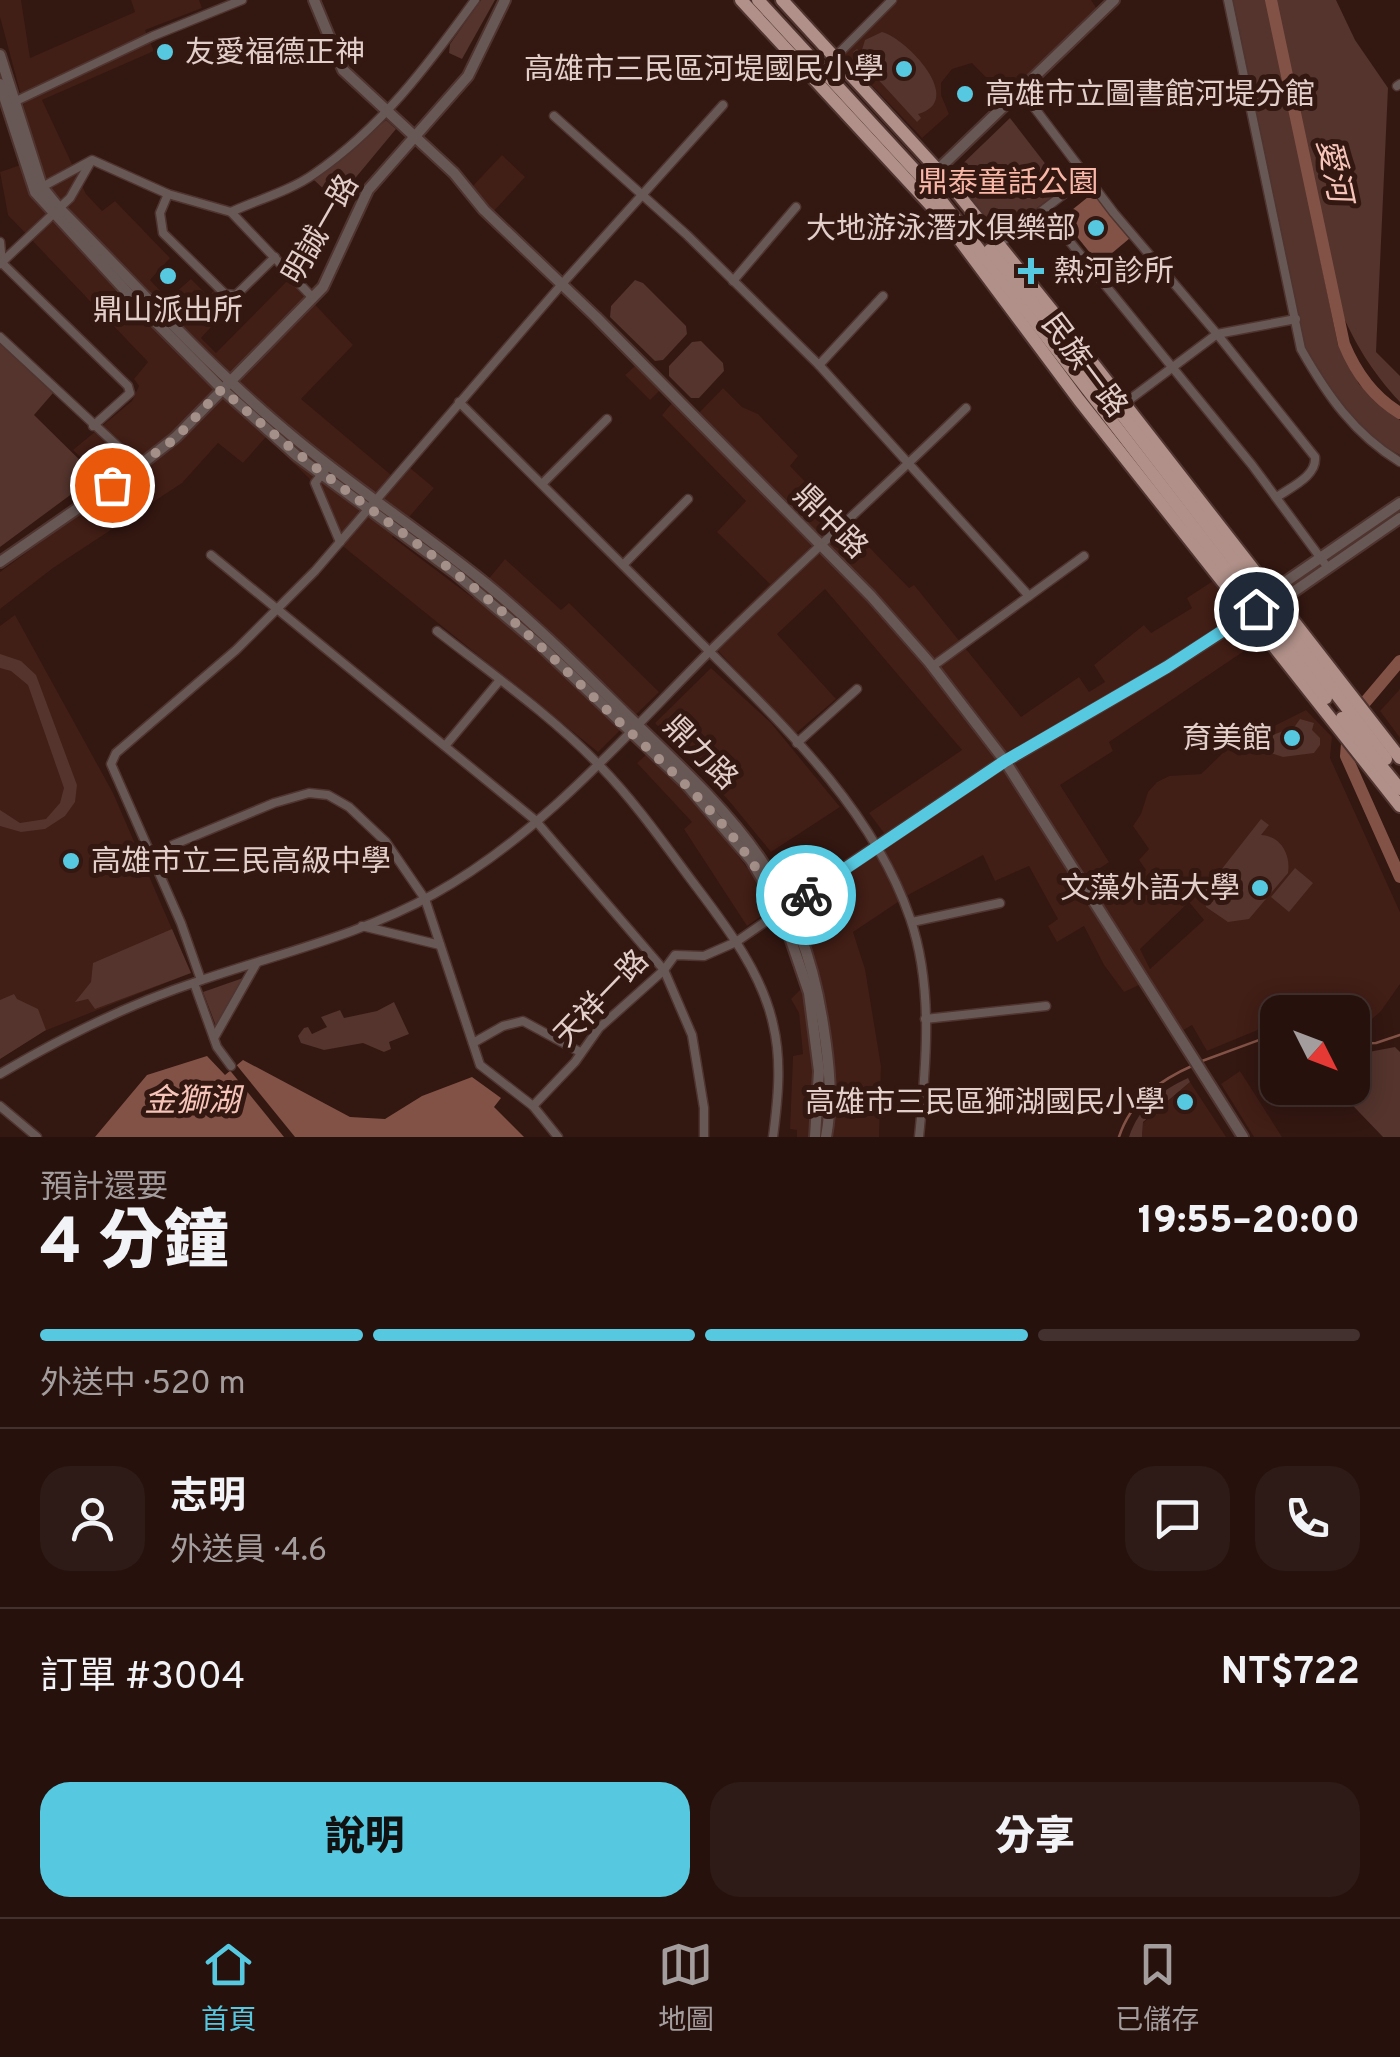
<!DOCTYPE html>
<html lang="zh-TW">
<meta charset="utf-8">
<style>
:root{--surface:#26110d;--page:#2e1a16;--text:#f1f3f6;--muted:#a49d9d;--line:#42312e;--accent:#56c9e1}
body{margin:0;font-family:Overpass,"Noto Sans TC",sans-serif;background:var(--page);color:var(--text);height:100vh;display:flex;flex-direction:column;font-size:38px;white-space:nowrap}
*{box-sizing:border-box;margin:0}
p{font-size:32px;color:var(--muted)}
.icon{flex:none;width:55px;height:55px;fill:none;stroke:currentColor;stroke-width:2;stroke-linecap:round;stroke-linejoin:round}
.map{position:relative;height:1137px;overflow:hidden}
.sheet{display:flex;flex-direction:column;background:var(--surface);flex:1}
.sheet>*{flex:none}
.needle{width:65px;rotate:132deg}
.buttons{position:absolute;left:1260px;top:995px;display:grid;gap:20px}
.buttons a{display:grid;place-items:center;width:110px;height:110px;border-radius:20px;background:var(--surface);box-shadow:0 5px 25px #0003,0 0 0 2px var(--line);font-size:50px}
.pin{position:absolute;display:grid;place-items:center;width:85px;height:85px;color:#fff;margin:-42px;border:5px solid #fff;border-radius:50%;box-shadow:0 2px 10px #0007}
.courier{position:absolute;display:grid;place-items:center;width:100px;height:100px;margin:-50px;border:8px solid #56c9e1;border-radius:50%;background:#fff;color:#222;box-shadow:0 2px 12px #0007}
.overview em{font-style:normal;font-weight:800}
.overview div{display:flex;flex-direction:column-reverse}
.overview{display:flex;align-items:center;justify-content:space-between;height:170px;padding:0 40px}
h1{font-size:65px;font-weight:800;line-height:75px}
.bar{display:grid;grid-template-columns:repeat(4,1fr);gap:15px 10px;align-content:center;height:120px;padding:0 40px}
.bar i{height:12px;border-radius:8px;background:var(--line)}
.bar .selected{background:var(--accent)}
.bar p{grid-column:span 4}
.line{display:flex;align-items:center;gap:25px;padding:0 40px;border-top:2px solid var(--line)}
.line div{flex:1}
.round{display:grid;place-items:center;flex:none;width:105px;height:105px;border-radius:30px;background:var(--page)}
.cta{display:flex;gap:20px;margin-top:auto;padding:20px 40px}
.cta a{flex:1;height:115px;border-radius:30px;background:var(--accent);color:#111;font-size:40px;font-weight:800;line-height:115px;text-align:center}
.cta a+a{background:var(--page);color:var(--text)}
.menu{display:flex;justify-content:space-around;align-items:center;height:140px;border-top:2px solid var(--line);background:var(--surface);font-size:28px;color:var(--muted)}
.menu a{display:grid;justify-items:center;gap:5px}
.menu .selected{color:var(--accent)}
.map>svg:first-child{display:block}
</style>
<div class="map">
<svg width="1400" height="1137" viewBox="0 0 1400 1137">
<rect width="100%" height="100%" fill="#331711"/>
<g fill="#411e16" fill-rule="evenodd">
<polygon points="0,0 21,0 30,58 135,12 131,0 199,0 202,8 145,30 154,51 42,100 86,194 102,211 115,201 170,258 150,280 168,299 191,279 208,296 215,290 232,304 201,338 216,353 290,278 353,345 301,399 397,480 409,467 434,488 392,537 473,598 505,559 561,610 569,603 659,692 598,752 334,539 309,478 266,437 243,463 218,443 182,483 53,568 0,609 0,572 113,489 73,450 132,401 139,386 134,379 148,362 8,215 0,172 38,159 0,17"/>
<polygon points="897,0 1091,0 1097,9 1005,97 972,63 952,69 941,83 941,95 949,114 922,138 843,55"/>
<polygon points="502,155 525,177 494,211 470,189"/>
<path d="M642 360 698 414 723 388 742 407 758 414 798 456 790 466 909 588 914 585 1021 717 1079 677 1089 692 1105 682 1094 665 1144 625 1151 633 1192 608 1187 598 1216 579 1262 639 1109 742 1113 751 1060 785 1109 862 1093 873 1116 903 1146 870 1139 860 1149 849 1133 826 1141 814 1148 792 1157 782 1169 776 1201 774 1226 750 1306 710 1332 737 1330 758 1400 912V984L1381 1011 1353 1036 1352 1012H1278L1277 1022 1207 1051 1192 1025 1173 1036 1139 985 1124 992 1104 965 1084 926 1057 942 1048 926 1058 919 1029 866 995 881 983 855 910 894 853 932 865 969 881 1066 879 1137H797V1130L790 1129 793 1056 803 1054 799 1013 791 999 803 987 783 926 773 908 747 926 684 829 692 822 637 763 648 753 704 811 764 890 797 871 805 878 822 875 884 833 869 813 962 750 825 589 777 634 836 699 795 734 710 642 770 584 717 532 746 501 662 415 672 403 660 390 650 400 625 375ZM1189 902 1204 920 1150 969 1140 949Z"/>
<polygon points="15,615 113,793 191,973 42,1032 0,1059 0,626"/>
<polygon points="711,668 771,723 840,807 771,852 730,802 655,723"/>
<polygon points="1400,689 1400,738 1380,711"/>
<polygon points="1240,1071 1282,1137 1254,1137 1221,1084"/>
<polygon points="1190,1082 1226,1137 1142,1137 1143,1123"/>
</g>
<g fill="#54342d">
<polygon points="481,0 495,0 462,59 449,53 450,44"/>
<polygon points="1233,0 1267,0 1338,345 1359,384 1400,420 1400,455 1380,444 1339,404 1306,350"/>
<path d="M1276 0H1336L1355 40 1388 88 1376 352 1400 376V402C1372 372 1354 343 1338 304Z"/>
<path d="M882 32C906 38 967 101 918 114L921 118 917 122 853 52 857 49 861 53 865 40Z"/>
<polygon points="1010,118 1064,188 1002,234 997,232 955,178 954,172"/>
<polygon points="386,120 396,129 352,182 343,207 314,180"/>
<polygon points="635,280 643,283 686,326 687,334 663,360 655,361 610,317 611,306"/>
<polygon points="701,341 723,363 724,371 699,398 691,398 669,376 669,366 692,342"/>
<polygon points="0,343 53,393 34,415 96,476 0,547"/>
<polygon points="0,654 21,661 36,675 77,785 75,802 65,816 45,829 21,832 0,826 0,810 20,823 46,819 60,803 64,788 28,685 11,671 0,668"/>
<polygon points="1300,719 1314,723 1312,730 1320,738 1320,745 1314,753 1283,757 1261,750 1263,739 1295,726"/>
<path d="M1261 819 1269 825 1261 835C1281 836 1291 855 1288 873L1249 919 1228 922 1206 907 1203 893Z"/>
<polygon points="1295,868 1313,883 1289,912 1271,897"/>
<polygon points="172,929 191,973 95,1009 88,999 75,1002 91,982 93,963"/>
<polygon points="243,978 216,1026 203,992"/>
<polygon points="14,994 17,999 38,1009 46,1030 0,1059 0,1000"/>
<polygon points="394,1002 409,1034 389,1042 391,1049 384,1052 363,1043 324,1050 301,1043 298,1036 304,1028 308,1027 312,1034 327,1027 321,1017 340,1010 344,1018 377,1011"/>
<polygon points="1395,1047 1400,1052 1400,1137 1383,1137 1336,1088 1352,1088 1353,1055"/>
<path d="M1188 1078 1190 1082 1143 1122 1142 1137H1129C1139 1107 1160 1091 1188 1078Z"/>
</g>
<g fill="#835247">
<polygon points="1093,193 1130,238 1099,264 1062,218"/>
<polygon points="207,1056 225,1075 243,1060 350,1117 385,1119 422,1096 472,1077 501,1098 494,1107 524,1137 95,1137 147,1075"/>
</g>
<polygon fill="#331711" points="235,1063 295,1137 284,1137 228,1068"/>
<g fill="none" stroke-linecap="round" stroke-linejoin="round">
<g stroke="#835247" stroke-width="2.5">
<polyline points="1352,1044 1376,1043 1400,1035"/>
<polyline points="1202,1061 1278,1033"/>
<path d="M1119 1137C1131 1100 1160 1080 1194 1065"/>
</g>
<g stroke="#835247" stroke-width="12">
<path d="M1271 0 1344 344C1356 373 1373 397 1400 413"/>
<polyline points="1356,713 1400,661"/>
<polyline points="1348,731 1346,756 1400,877"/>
</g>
<defs>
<g id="minor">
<path d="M1228 0 1301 349C1327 395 1354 434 1400 462"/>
<polyline points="835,57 892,0"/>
<polyline points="1397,86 1400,84"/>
<path d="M1021 90 1114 213 1217 334 1315 457C1317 476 1291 487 1277 497"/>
<polyline points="14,102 153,36 242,0"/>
<polyline points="554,116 687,235 819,365 1029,596"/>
<polyline points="42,187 92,160 168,194 231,212 313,298"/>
<polyline points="168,194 160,213 163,233 225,294 236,295 275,257"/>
<polyline points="1044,210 1252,465 1328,568"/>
<path d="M231 212C257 200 290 191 314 174 381 128 428 65 475 0"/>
<polyline points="0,242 2,263 128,386 130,393 93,426"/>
<polyline points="999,244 1086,177"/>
<polyline points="0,264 70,198 90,163"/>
<polyline points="733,281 796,207"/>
<polyline points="0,337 139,466"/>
<polyline points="819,365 883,296"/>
<path d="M459 402C534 477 610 552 685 627 769 712 870 801 910 918 934 987 926 1067 919 1137"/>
<polyline points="1125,403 1217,334 1296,319"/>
<polyline points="328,466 315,483 340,542"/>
<polyline points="542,484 607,419"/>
<polyline points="211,555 535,820 664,970 692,1035 704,1108 704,1137"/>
<polyline points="623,565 688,499"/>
<path d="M437 631C492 674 552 716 601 767 636 803 665 845 695 885 726 926 762 973 773 1024 782 1061 778 1099 773 1137"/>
<polyline points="933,666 1084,556"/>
<polyline points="797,743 857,689"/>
<polyline points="445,746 500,680"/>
<polyline points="151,854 274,803 309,793 328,795 349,807 386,842 425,899 480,1065 533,1106 558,1137"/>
<polyline points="912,922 1000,903"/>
<polyline points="362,926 440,945"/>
<polyline points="201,980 181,923 111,764 116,753 236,650 315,571 562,284 723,105"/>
<polyline points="194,983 217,1047 231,1066"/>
<polyline points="925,1019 1046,1006"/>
<polyline points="214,1038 256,964"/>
<polyline points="473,1043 503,1026 523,1021 580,1052"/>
<path d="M0 1074C64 1036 129 1004 199 981 277 954 361 935 434 894 542 834 626 735 712 649 795 567 882 490 966 408"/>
<polyline points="0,1106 37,1137"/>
<polyline points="533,1106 575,1062 599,1028 664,970 675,955 704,956 736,942 781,911"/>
</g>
<g id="tertiary">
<polyline points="314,0 343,70 454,173 484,210 596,317 871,596 929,662 1005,761 1243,1137"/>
<path d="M0 55 42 187 59 208C136 285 208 367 292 436 354 488 422 532 485 583 534 623 579 668 624 712 727 812 800 874 823 1024 829 1062 833 1099 826 1137"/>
<polyline points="0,84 35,192 136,302 222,389 297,456 454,572 542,647 686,784 751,860 781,911 809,993 819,1071 815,1137"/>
<polyline points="922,185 1114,0"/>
<polyline points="0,562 139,466 176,437 323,287 368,190 468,76 505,0"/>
<polyline points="1274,597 1286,597 1400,518"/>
<polyline points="1271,599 1278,587 1400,503"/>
<polyline points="786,908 994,768 1167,667 1253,612"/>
</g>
<g id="primary">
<polyline points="741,0 947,223 1079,400 1400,806"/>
<polyline points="758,0 933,190 1326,698"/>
<polyline points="782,0 946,179 1054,313 1400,758"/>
<polyline points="990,250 1117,408 1386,759"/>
<polyline points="1342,718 1400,789"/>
</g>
</defs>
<use href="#minor" stroke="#4f342f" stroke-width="11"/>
<use href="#tertiary" stroke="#4f342f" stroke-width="14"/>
<use href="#primary" stroke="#4f342f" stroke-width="16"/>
<use href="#minor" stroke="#685855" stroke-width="8"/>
<use href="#tertiary" stroke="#685855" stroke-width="10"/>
<use href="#primary" stroke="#b09089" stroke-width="12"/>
</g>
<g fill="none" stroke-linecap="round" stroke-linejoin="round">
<path stroke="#a58f89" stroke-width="10" stroke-dasharray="0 18" d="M112 485 176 438 222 389C301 462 389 520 473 587 529 632 578 683 630 732 687 785 747 840 781 912L806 895"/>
<polyline stroke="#56c9e1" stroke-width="12" points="806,895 1005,761 1167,667 1256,609"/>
</g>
<g fill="#56c9e1" stroke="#331711" stroke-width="4">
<circle cx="165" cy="52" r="10"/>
<circle cx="904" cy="69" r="10"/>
<circle cx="965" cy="94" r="10"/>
<circle cx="1096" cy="228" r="10"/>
<path d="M1026 256h10v10h10v10h-10v10h-10v-10h-10v-10h10z"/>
<circle cx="168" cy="276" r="10"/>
<circle cx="1292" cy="738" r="10"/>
<circle cx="71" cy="861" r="10"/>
<circle cx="1260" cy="888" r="10"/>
<circle cx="1185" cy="1102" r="10"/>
</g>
<g text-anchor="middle" stroke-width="10" stroke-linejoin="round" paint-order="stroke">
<g font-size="30" fill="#e3cfca" stroke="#331711" text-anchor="end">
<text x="185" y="62" text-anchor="start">友愛福德正神</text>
<text x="884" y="79">高雄市三民區河堤國民小學</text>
<text x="985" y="104" text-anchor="start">高雄市立圖書館河堤分館</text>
<text x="1076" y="238">大地游泳潛水俱樂部</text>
<text x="1054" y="281" text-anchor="start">熱河診所</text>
<text x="168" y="320" text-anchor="middle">鼎山派出所</text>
<text x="1272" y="748">育美館</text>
<text x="91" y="871" text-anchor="start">高雄市立三民高級中學</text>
<text x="1240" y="898">文藻外語大學</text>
<text x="1165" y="1112">高雄市三民區獅湖國民小學</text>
</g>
<g font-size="30" fill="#f8b7a7" stroke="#331711">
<text x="1008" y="192">鼎泰童話公園</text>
</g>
<g font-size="30" fill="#e3cfca" stroke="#331711">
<text transform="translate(320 229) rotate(-60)" y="10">明誠一路</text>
<text transform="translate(1085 365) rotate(53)" y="10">民族一路</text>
<text transform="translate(831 521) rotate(45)" y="10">鼎中路</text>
<text transform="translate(701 752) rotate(45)" y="10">鼎力路</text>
<text transform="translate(601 998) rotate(-46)" y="10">天祥一路</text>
</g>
<g font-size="32" font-style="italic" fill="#f6c4b8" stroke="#331711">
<text transform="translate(1335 170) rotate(78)" y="11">愛河</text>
<text x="192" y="1111">金獅湖</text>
</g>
</g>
</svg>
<div class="buttons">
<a><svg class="needle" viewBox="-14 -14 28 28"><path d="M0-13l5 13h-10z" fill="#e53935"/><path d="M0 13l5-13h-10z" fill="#a49d9d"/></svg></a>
</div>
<div class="pin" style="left:112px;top:485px;background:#ea580c"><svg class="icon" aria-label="bag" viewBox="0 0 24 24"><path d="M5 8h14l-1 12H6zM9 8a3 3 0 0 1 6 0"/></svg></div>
<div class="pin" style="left:1256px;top:609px;background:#1f2937"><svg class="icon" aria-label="home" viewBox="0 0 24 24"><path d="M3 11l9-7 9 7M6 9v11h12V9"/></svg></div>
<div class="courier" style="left:806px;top:895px"><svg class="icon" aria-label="bike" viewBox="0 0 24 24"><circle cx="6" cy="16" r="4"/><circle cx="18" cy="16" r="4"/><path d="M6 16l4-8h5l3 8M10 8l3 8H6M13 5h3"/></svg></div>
</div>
<section class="sheet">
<div class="overview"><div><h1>4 分鐘</h1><p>預計還要</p></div><em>19:55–20:00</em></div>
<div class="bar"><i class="selected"></i><i class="selected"></i><i class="selected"></i><i></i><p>外送中 · 520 m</p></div>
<div class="line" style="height:180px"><a class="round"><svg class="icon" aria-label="person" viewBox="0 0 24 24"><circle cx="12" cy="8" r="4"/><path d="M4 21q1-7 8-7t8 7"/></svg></a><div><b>志明</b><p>外送員 · 4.6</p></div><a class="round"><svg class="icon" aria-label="chat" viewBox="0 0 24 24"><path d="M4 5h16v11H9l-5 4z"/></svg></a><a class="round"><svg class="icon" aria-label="phone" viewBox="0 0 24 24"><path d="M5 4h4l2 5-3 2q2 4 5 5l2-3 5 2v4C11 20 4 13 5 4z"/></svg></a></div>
<div class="line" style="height:130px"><div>訂單 #3004</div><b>NT$722</b></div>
<div class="cta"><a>說明</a><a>分享</a></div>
</section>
<nav class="menu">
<a class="selected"><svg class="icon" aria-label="home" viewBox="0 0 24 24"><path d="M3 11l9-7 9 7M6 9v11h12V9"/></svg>首頁</a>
<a><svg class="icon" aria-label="map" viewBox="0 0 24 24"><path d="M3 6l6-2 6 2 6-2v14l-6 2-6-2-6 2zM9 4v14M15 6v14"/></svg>地圖</a>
<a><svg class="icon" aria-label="saved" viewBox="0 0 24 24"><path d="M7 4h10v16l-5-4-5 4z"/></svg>已儲存</a>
</nav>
